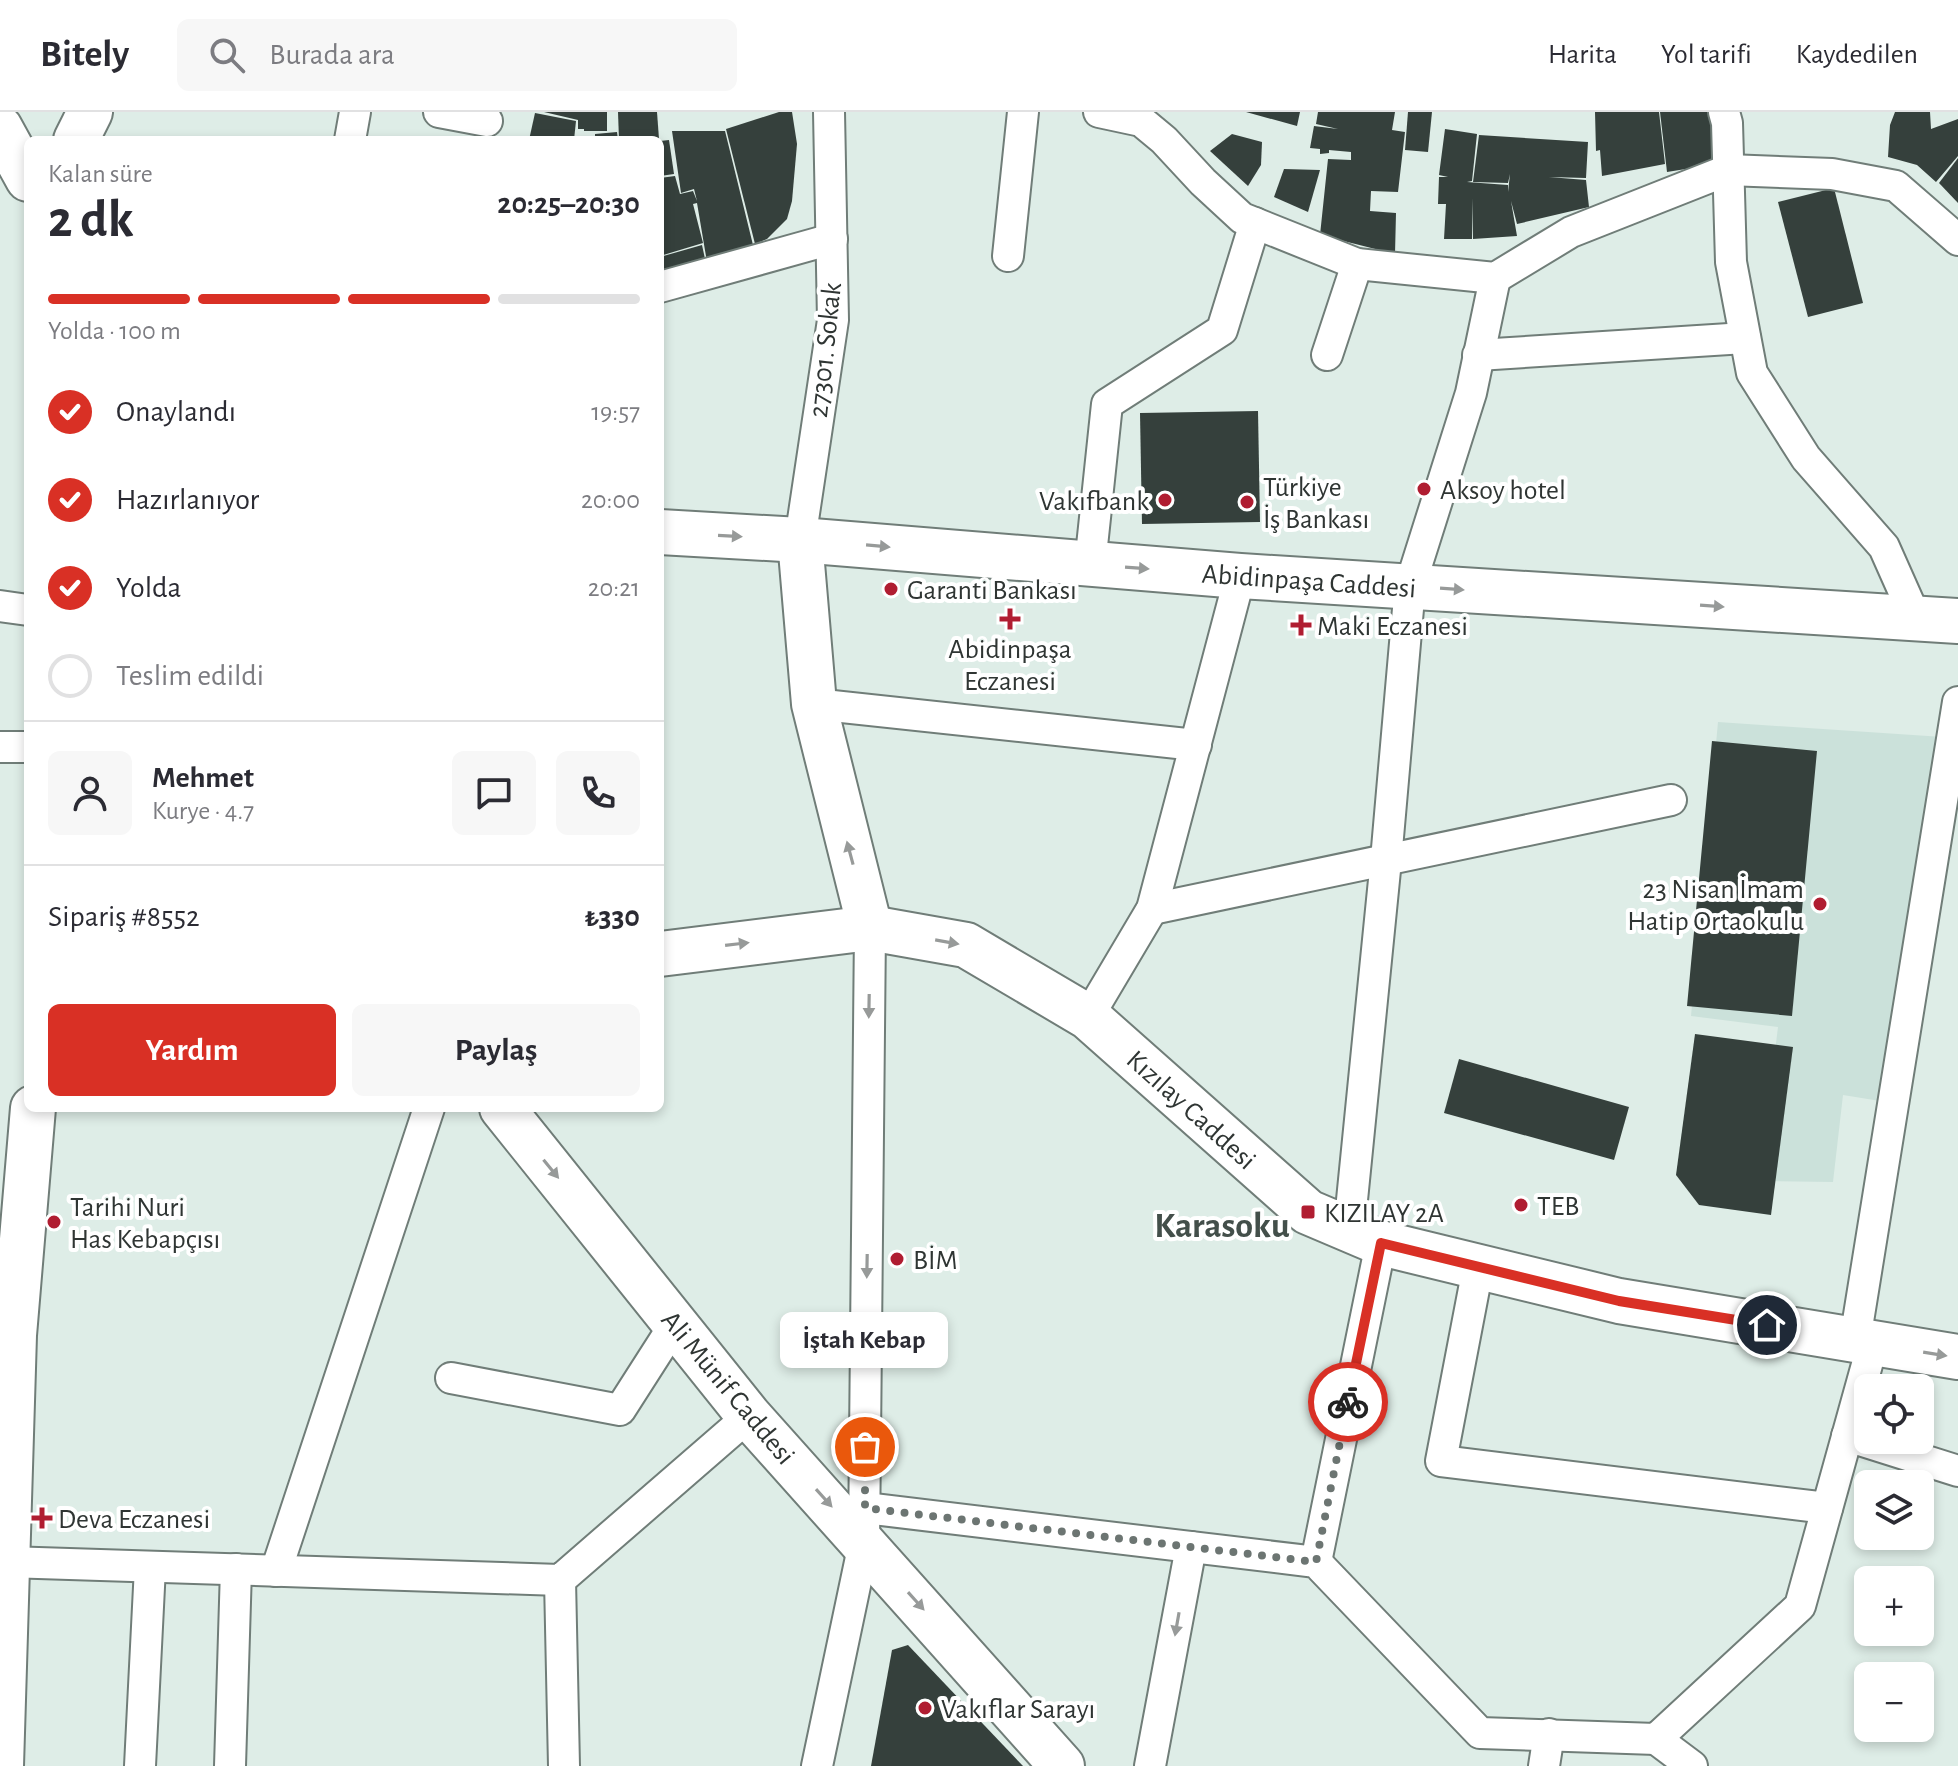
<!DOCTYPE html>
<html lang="tr">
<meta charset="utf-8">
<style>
:root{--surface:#fff;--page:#f7f7f7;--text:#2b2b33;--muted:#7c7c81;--line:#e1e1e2;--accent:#d93025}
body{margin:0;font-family:"Alegreya Sans",sans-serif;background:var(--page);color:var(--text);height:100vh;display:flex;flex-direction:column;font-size:30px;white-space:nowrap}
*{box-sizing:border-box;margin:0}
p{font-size:26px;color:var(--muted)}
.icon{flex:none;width:44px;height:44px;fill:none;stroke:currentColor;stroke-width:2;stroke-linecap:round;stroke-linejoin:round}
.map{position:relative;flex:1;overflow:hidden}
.details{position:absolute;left:24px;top:24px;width:640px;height:976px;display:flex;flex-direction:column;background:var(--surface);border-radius:12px;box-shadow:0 4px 12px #0003}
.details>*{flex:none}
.fabs{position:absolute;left:1854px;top:1262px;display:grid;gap:16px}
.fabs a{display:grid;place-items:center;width:80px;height:80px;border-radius:12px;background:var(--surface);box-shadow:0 4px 12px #0003;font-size:40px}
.pin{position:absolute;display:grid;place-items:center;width:68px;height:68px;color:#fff;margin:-34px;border:4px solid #fff;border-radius:50%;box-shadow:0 2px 8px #0007}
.courier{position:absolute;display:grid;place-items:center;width:80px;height:80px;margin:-40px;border:6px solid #d93025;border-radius:50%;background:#fff;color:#222;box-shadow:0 2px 10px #0007}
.bubble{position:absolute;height:56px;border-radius:12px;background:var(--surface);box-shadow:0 4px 12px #0003;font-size:26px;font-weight:600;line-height:56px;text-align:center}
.head em{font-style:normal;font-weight:600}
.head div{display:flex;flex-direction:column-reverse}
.head{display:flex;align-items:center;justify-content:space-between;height:136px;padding:0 24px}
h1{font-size:52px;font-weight:600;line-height:60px}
.bar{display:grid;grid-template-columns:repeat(4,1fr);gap:12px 8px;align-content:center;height:96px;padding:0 24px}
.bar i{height:10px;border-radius:6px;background:var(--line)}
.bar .active{background:var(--accent)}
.bar p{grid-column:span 4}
.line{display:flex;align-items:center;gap:20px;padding:0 24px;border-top:2px solid var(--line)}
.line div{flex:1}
.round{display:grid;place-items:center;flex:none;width:84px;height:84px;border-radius:12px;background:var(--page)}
ol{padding:0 24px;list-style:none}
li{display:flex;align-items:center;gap:24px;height:88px}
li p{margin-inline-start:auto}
li .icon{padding:8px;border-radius:50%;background:var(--accent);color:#fff;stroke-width:4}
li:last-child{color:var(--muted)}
li i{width:44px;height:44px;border:4px solid var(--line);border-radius:50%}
.cta{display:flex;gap:16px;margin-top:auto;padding:16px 24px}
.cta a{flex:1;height:92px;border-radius:12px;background:var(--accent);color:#fff;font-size:32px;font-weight:600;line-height:92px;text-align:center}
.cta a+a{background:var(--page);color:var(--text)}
header{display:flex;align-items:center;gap:48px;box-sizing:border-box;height:112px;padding:0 40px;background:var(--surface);border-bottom:2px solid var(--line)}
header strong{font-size:38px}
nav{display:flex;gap:44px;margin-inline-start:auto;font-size:28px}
.search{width:560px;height:72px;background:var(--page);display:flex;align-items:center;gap:20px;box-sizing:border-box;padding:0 28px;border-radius:12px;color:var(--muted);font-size:30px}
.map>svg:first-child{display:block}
</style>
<header>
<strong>Bitely</strong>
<div class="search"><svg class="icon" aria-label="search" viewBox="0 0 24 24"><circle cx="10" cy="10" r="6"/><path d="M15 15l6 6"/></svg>Burada ara</div>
<nav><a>Harita</a><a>Yol tarifi</a><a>Kaydedilen</a></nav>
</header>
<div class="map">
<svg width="1958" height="1654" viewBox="0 0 1958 1654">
<rect width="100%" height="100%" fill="#deede7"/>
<polygon fill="#cbe1da" points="1718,610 1958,626 1905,993 1843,983 1833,1070 1759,1069 1778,915 1691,904"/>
<g fill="#35403c">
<polygon points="544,0 607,0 607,19 584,19 584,17 578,17 578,8"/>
<polygon points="618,0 657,0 659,27 619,28"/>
<polygon points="779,0 792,0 797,32 792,89 787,107 767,127 755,132 726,17"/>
<polygon points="1246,0 1300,0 1297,14"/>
<polygon points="1318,0 1395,0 1392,18 1405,20 1398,80 1371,79 1370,99 1396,101 1395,142 1320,123 1328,47 1351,48 1351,40 1329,38 1329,41 1320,42 1320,37 1310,36 1314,14 1338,17 1316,12"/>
<polygon points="1408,0 1432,0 1428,40 1405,38"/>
<polygon points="1595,0 1659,0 1665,52 1602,64 1600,38 1596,39"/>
<polygon points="1660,0 1711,0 1717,52 1667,60"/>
<polygon points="1895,0 1930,0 1931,17 1958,7 1958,44 1936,70 1917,53 1888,45 1890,13"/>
<polygon points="535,1 576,9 574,28 529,28"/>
<polygon points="1445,17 1477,22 1472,69 1467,70 1508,73 1508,80 1510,62 1508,71 1473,70 1479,23 1588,30 1586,66 1549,65 1586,68 1589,95 1517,112 1511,89 1517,124 1473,127 1473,86 1472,127 1444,127 1446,92 1438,92 1439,65 1448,65 1439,63"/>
<polygon points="672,19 725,19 753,133 707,150 697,91 693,92 703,131 660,144 660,66 675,64 680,82 693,79 697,89 694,77 681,81"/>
<polygon points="617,20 618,28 595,28 595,22"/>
<polygon points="1232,22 1262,30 1261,53 1248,74 1210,39"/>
<polygon points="669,28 674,62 660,64 660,29"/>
<polygon points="1958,46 1958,91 1939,71"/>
<polygon points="1284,57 1320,58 1308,100 1274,85"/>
<polygon points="1834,76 1863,191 1808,205 1778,90"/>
<polygon points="702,133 707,156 660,166 660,145"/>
<polygon points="1258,299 1260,410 1142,412 1140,301"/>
<polygon points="1712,629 1817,639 1792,904 1687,894"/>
<polygon points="1695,922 1793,935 1771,1103 1699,1093 1676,1063"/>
<polygon points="1459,947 1629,995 1614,1048 1444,1001"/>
<polygon points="908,1533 1023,1654 871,1654 892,1538"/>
</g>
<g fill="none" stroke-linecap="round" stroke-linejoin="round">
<defs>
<g id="minor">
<polyline points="439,0 487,9"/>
<polyline points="1099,0 1141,9 1164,28 1203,70 1242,106 1357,152 1495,166 1571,120 1728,58 1832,62 1896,74 1958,128"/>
<polyline points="1724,0 1727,11 1731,150 1752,261 1806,346 1884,435 1916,507"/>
<polyline points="350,28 355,0"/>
<polyline points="1008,144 1023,0"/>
<polyline points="660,175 832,127"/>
<polyline points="1327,243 1357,152"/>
<polyline points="1478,243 1745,226"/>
<polyline points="800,428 833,208 829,0"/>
<polyline points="1090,453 1107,292 1222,218 1255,111"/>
<polyline points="0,494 28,498"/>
<polyline points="814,592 1196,633"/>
<polyline points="0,635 28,635"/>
<polyline points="1152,797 1671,688"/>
<polyline points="1088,905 1152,797 1240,464"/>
<polyline points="1349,1118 1386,748 1410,474 1471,281 1495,166"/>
<polyline points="1478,1156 1441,1349 1827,1396"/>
<polyline points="1855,1228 1958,590"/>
<polyline points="451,1266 620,1298 675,1212"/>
<polyline points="1847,1324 1958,1359"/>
<polyline points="865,1396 1316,1450 1480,1621 1656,1627 1800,1494 1873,1231"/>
<polyline points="7,1450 560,1468 749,1304"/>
<polyline points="1316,1450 1381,1131"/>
<polyline points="276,1459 429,996"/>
<polyline points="560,1468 564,1654"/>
<polyline points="1656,1627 1692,1654"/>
<polyline points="140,1654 150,1455"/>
<polyline points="230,1654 236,1457"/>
<polyline points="817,1654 864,1431 870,816"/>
<polyline points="1150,1654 1191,1435"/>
<polyline points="1544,1654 1549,1622"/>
</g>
<g id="secondary">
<polyline points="0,16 28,67"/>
<polyline points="76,28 90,0"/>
<polyline points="660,420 800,428 1240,464 1958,509"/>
<polyline points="800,428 814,592 870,816"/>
<polyline points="660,842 870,816 966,833 1088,905 1308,1100 1381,1131 1619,1189 1958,1245"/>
<polyline points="502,996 749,1304 1062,1654"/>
<polyline points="1,1654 14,1223 33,996"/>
</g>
</defs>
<use href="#minor" stroke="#707d78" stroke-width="34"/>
<use href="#secondary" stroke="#707d78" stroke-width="48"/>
<use href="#minor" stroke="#fff" stroke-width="30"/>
<use href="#secondary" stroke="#fff" stroke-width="44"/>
</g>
<defs><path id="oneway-solid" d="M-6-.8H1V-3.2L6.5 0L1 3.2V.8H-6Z" transform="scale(2)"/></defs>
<g fill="#979a99">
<use href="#oneway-solid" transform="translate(730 424) rotate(3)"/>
<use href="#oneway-solid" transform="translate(878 434) rotate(5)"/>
<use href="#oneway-solid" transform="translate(1137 456) rotate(4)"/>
<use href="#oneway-solid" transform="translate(1452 477) rotate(4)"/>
<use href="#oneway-solid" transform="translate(1712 494) rotate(4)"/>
<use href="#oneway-solid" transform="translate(850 741) rotate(-105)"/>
<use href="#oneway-solid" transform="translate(947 830) rotate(10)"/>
<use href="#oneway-solid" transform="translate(737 832) rotate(-7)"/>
<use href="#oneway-solid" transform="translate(869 894) rotate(91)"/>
<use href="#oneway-solid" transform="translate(551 1057) rotate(51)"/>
<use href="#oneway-solid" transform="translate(867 1154) rotate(91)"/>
<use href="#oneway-solid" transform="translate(1935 1242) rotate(9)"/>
<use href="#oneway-solid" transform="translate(824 1386) rotate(48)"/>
<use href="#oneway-solid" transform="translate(916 1489) rotate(48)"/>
<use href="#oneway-solid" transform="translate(1177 1512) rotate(100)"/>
</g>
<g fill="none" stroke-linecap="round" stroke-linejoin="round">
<polyline stroke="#6c7572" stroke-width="8" stroke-dasharray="0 14.4" points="865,1335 865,1396 1316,1450 1348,1290"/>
<polyline stroke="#d93025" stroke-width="10" points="1348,1290 1381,1131 1619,1189 1767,1213"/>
</g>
<g fill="#b01d31" stroke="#fff" stroke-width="3">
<circle cx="1424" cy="377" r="8"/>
<circle cx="1165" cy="388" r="8"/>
<circle cx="1247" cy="390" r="8"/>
<circle cx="891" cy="477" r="8"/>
<path d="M1006 495h8v8h8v8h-8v8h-8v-8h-8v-8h8z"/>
<path d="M1297 501h8v8h8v8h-8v8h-8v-8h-8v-8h8z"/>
<circle cx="1820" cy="792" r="8"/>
<circle cx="1521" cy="1093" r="8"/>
<rect x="1300" y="1092" width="16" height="16" rx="4"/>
<circle cx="54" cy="1110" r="8"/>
<circle cx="897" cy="1147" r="8"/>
<path d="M38 1394h8v8h8v8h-8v8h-8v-8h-8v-8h8z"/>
<circle cx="925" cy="1596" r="8"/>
</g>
<g text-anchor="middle" stroke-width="8" stroke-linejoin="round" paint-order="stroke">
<g font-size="28" fill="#2f3533" stroke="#fff">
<text transform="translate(824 238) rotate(-84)" y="10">27301. Sokak</text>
<text transform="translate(1309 468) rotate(4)" y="10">Abidinpaşa Caddesi</text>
<text transform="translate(1192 997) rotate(42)" y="10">Kızılay Caddesi</text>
<text transform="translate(729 1275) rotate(50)" y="10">Ali Münif Caddesi</text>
</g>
<g font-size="28" fill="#2f3533" stroke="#fff" text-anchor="start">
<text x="1263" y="384">Türkiye<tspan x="1263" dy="32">İş Bankası</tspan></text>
<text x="1440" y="387">Aksoy hotel</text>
<text x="1149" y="398" text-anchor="end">Vakıfbank</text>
<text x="907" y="487">Garanti Bankası</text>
<text x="1317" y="523">Maki Eczanesi</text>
<text x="1010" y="546" text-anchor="middle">Abidinpaşa<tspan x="1010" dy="32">Eczanesi</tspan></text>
<text x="1804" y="786" text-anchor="end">23 Nisan İmam<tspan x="1804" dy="32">Hatip Ortaokulu</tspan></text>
<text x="1537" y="1103">TEB</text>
<text x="70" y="1104">Tarihi Nuri<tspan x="70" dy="32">Has Kebapçısı</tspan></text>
<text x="1324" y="1110">KIZILAY 2A</text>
<text x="913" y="1157">BİM</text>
<text x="58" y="1416">Deva Eczanesi</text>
<text x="941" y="1606">Vakıflar Sarayı</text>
</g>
<g font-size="36" font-weight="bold" fill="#434f4a" stroke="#fff">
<text x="1222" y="1125">Karasoku</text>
</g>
</g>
</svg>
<div class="fabs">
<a><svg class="icon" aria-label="locate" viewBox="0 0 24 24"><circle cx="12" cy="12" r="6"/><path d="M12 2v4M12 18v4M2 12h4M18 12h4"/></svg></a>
<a><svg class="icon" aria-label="layers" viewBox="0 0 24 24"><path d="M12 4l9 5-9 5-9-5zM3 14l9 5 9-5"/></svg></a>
<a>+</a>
<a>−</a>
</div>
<div class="pin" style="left:865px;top:1335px;background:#ea580c"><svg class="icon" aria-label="bag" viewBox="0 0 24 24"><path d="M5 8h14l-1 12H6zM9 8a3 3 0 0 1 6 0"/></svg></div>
<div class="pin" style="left:1767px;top:1213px;background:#1f2937"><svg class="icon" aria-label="home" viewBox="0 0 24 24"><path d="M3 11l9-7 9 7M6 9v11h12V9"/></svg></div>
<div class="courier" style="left:1348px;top:1290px"><svg class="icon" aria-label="bike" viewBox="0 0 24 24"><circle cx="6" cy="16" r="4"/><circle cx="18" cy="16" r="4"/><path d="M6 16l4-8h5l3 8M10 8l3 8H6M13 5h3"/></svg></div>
<div class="bubble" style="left:780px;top:1200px;width:168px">İştah Kebap</div>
<section class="details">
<div class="head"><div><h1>2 dk</h1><p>Kalan süre</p></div><em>20:25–20:30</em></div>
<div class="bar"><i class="active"></i><i class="active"></i><i class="active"></i><i></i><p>Yolda · 100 m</p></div>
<ol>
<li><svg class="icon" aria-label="check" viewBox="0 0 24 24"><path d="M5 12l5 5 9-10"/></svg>Onaylandı<p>19:57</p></li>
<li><svg class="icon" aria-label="check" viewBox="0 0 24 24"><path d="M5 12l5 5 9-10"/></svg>Hazırlanıyor<p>20:00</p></li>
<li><svg class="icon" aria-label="check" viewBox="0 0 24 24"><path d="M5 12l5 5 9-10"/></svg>Yolda<p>20:21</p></li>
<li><i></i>Teslim edildi</li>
</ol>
<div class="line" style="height:144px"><a class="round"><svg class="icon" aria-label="person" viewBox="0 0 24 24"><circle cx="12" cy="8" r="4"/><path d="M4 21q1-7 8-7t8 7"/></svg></a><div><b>Mehmet</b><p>Kurye · 4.7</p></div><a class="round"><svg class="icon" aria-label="chat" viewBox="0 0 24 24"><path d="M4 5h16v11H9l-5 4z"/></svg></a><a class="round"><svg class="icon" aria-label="phone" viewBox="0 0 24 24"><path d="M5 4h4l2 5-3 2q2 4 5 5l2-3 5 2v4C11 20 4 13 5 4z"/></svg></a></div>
<div class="line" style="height:104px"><div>Sipariş #8552</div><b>₺330</b></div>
<div class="cta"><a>Yardım</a><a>Paylaş</a></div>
</section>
</div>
